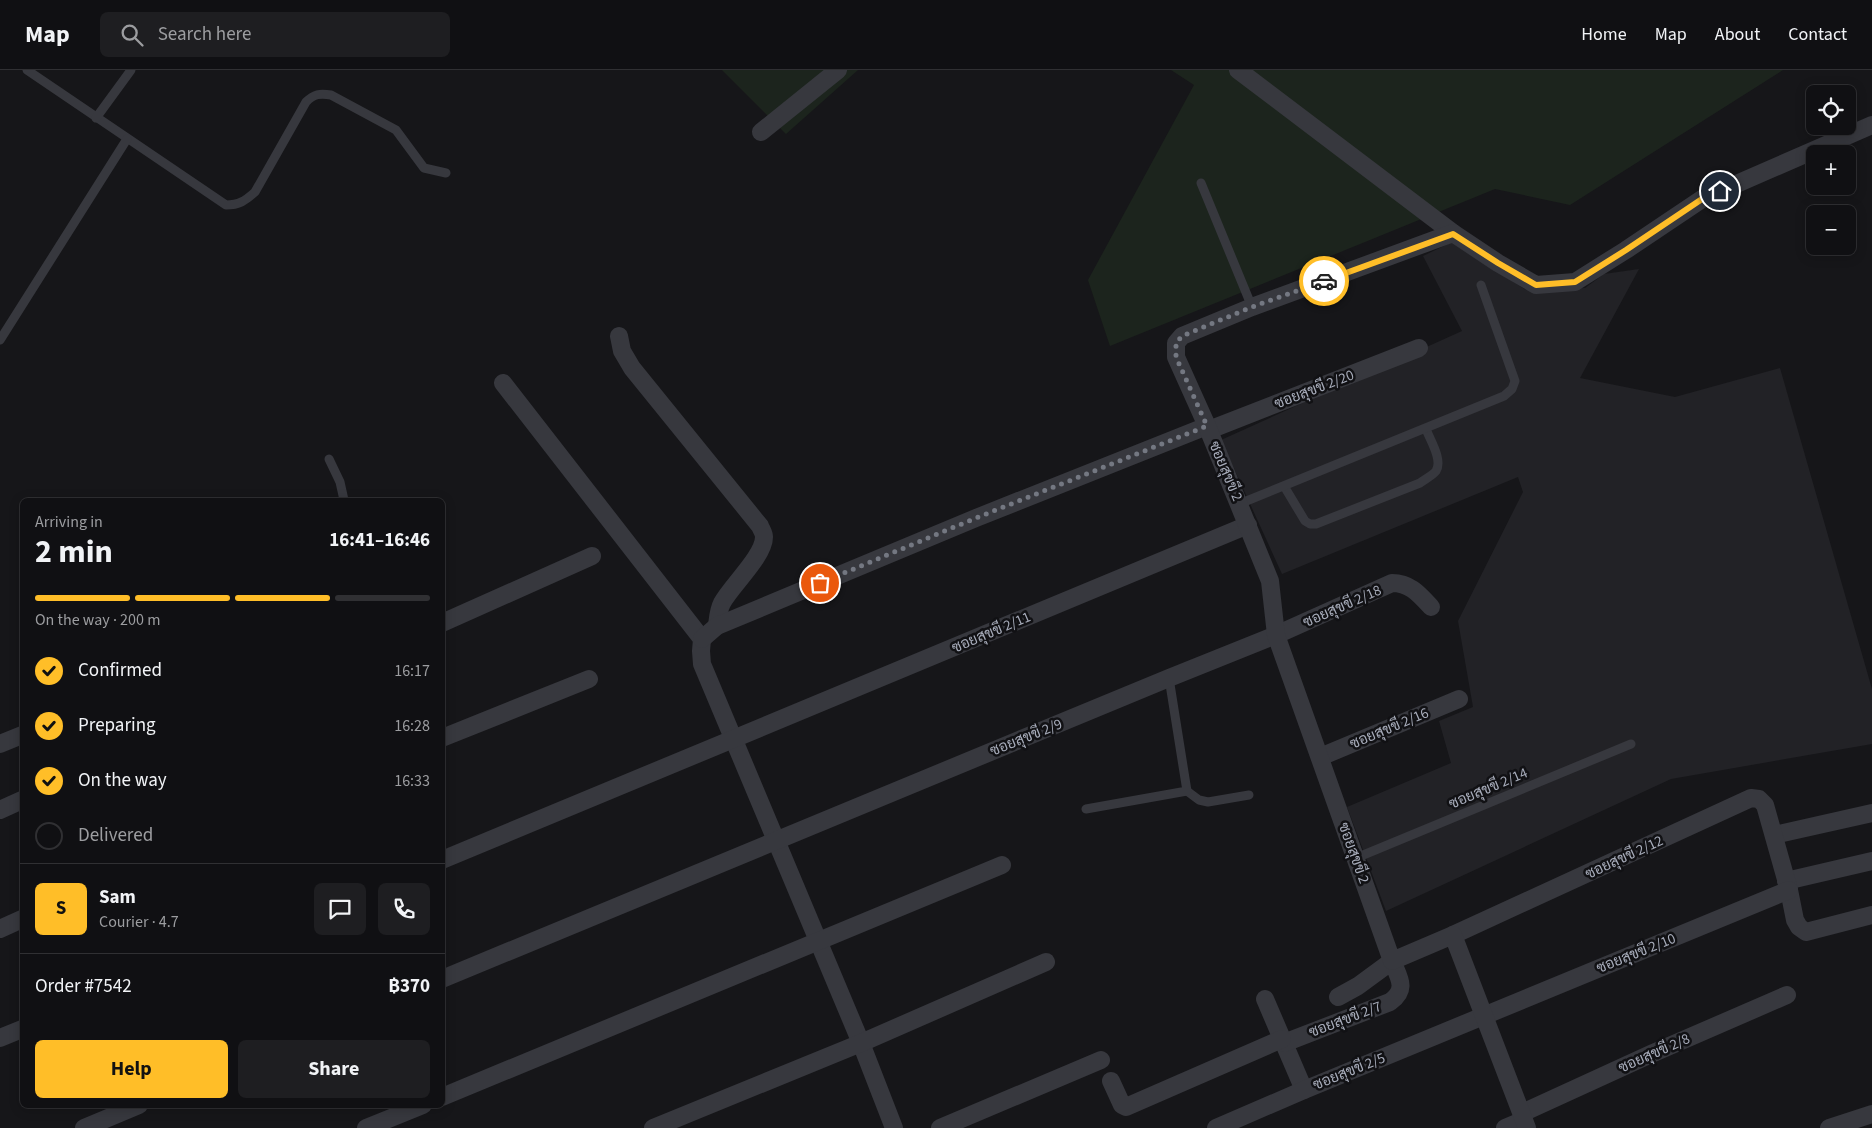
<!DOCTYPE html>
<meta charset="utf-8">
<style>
:root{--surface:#101013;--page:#1e1e21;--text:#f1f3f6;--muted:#9c9da0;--line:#303033;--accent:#ffbe28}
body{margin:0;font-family:"Source Sans 3",Sarabun,sans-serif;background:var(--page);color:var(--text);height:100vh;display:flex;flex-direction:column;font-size:19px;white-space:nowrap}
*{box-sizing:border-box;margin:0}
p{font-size:16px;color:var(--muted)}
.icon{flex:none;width:28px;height:28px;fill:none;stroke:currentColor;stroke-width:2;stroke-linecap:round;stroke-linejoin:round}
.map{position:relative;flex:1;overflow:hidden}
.side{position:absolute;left:20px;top:428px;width:425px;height:610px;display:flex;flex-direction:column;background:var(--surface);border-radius:8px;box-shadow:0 2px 12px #0003,0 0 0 1px var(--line)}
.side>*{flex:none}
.controls{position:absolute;left:1806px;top:15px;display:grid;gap:10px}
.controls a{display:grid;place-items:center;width:50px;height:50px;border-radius:8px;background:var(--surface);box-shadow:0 2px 12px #0003,0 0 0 1px var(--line);font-size:25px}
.pin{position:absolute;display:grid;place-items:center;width:42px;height:42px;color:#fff;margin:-21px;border:2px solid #fff;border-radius:50%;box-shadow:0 1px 5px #0007}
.courier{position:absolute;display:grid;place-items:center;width:50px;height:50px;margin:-25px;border:4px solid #ffbe28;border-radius:50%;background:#fff;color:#222;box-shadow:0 1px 6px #0007}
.headline em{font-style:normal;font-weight:700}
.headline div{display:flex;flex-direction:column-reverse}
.headline{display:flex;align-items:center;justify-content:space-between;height:85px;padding:0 15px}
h1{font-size:32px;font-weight:700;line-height:38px}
.bar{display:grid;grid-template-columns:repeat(4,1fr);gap:8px 5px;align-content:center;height:60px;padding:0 15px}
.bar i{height:6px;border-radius:4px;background:var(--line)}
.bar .current{background:var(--accent)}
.bar p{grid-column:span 4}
.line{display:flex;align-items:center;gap:12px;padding:0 15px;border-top:1px solid var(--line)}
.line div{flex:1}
.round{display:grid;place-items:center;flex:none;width:52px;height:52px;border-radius:8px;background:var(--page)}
ol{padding:0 15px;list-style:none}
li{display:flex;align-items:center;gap:15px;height:55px}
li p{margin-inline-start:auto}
li .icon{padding:5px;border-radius:50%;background:var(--accent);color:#111;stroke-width:4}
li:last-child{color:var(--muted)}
li i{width:28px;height:28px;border:2px solid var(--line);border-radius:50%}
.primary-button{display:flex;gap:10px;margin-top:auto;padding:10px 15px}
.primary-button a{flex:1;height:58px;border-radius:8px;background:var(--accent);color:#111;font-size:20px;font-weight:700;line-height:58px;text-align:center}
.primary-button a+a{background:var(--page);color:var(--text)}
header{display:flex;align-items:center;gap:30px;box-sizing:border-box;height:70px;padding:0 25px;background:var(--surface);border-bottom:1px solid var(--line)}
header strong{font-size:24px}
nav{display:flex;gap:28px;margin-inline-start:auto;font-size:18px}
.search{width:350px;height:45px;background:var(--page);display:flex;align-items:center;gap:12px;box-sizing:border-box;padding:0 18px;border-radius:8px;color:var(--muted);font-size:19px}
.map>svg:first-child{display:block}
</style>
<header>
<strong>Map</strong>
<div class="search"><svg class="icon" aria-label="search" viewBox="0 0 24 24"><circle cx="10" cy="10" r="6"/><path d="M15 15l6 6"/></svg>Search here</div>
<nav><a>Home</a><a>Map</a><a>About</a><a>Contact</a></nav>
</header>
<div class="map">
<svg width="1872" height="1058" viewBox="0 0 1872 1058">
<rect width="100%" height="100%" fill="#161619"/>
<polygon fill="#222226" points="1452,172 1526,220 1585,218 1604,204 1639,199 1580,308 1675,327 1780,298 1872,619 1872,674 1671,709 1386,841 1347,737 1451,693 1439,651 1473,637 1458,551 1523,422 1518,407 1282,504 1221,370 1462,261 1423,186"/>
<g fill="#1c241d">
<polygon points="722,0 858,0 786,64"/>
<polygon points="1171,0 1783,0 1570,135 1495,119 1110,276 1088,210 1194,15"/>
</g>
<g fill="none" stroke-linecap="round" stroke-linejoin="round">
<g stroke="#37383e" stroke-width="9">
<path d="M27 0 226 135C239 135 245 131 255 122L306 32C314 24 320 23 331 25L396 60 424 98 446 103"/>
<polyline points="96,48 131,0"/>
<polyline points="1201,113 1252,237"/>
<polyline points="0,270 127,69"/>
<polyline points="329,389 340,412 344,430"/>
<path d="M1284 416 1305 451 1310 454H1316L1420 413C1425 409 1432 406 1436 401 1443 390 1430 370 1426 359"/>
<polyline points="1239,434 1504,326 1512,319 1515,311 1481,215"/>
<polyline points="1187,721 1199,730 1208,732 1249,725"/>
<polyline points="1086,739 1187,721 1169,608"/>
<polyline points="1356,788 1631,674"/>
</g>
<g stroke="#37383e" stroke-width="18">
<polyline points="1238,0 1453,163"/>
<polyline points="761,62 838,0"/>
<path d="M619 266 622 281 632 298 760 456C761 459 764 463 764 467 764 486 731 516 722 533 718 541 718 548 717 556"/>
<polyline points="503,313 702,569 701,581 702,594 861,973 894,1058"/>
<polyline points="1209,360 1419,278"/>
<polyline points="442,553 592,486"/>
<polyline points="702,569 717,556 976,448 1207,356"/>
<polyline points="442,668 589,609"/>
<polyline points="0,674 22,665"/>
<polyline points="1320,687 1459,629"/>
<polyline points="0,740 22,730"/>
<polyline points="1774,765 1872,743"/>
<polyline points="442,790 1248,455"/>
<polyline points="1786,811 1872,791"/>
<polyline points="0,859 22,849"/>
<polyline points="1453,865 1751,728 1759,729 1765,735 1789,820 1795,850 1799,857 1806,862 1872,845"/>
<path d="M442 909 1169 608 1276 565 1392 513C1410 513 1419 524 1431 537"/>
<polyline points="1265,929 1304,1020"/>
<polyline points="0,968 22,959"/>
<path d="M1284 973 1390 932C1408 919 1399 908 1392 891L1358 916 1338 927"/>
<polyline points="1111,1011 1122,1035 1126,1037 1282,969"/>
<polyline points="442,1027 1002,795"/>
<polyline points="1522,1043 1651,984 1787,925"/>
<polyline points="84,1058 139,1035"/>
<polyline points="366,1058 423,1035"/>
<polyline points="653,1058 861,973 1046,892"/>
<polyline points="940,1058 1101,990"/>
<polyline points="1216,1058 1304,1020 1789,820"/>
<polyline points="1505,1058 1524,1050"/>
<polyline points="1527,1058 1453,865 1392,891 1276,565 1270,511 1207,356 1176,287 1176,273 1182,266 1252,237 1453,163 1498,193 1536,215 1575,212 1626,180 1702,129 1872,55"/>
<polyline points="1829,1058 1872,1044"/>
</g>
</g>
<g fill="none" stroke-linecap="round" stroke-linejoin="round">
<polyline stroke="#747882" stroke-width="5" stroke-dasharray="0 9" points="820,513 976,448 1207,356 1176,287 1176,273 1182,266 1252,237 1324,211"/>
<polyline stroke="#ffbe28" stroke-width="6" points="1324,211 1453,164 1498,193 1536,215 1575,212 1626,180 1702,129 1720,121"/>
</g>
<g text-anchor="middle" stroke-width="5" stroke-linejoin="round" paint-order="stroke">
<g font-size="15" fill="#a7acba" stroke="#111114">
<text transform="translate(1314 319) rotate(-21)" y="5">ซอยสุขขี 2/20</text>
<text transform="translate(1226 401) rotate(67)" y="5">ซอยสุขขี 2</text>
<text transform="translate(1342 536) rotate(-24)" y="5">ซอยสุขขี 2/18</text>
<text transform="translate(991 562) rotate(-23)" y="5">ซอยสุขขี 2/11</text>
<text transform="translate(1389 658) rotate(-23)" y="5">ซอยสุขขี 2/16</text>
<text transform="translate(1026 667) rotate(-22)" y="5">ซอยสุขขี 2/9</text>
<text transform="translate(1488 718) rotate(-23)" y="5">ซอยสุขขี 2/14</text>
<text transform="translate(1354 783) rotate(70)" y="5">ซอยสุขขี 2</text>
<text transform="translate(1624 787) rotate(-25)" y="5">ซอยสุขขี 2/12</text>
<text transform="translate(1636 883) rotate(-22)" y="5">ซอยสุขขี 2/10</text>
<text transform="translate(1345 949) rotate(-21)" y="5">ซอยสุขขี 2/7</text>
<text transform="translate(1654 983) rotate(-24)" y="5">ซอยสุขขี 2/8</text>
<text transform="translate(1349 1001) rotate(-22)" y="5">ซอยสุขขี 2/5</text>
</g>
</g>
</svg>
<div class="controls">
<a><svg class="icon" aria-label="locate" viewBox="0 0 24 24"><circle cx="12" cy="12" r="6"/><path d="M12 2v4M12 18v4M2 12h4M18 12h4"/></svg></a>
<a>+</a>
<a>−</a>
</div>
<div class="pin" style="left:820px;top:513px;background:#ea580c"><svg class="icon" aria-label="bag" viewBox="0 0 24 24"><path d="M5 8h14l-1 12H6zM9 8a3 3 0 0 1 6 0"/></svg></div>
<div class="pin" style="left:1720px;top:121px;background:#1f2937"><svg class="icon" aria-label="home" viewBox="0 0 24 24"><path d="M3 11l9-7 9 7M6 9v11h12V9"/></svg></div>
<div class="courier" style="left:1324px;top:211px"><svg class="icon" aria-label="car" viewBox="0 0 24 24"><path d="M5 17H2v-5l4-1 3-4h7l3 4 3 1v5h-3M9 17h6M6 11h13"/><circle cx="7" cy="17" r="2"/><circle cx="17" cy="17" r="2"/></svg></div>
<section class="side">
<div class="headline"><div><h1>2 min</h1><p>Arriving in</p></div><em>16:41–16:46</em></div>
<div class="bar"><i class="current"></i><i class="current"></i><i class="current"></i><i></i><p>On the way · 200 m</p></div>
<ol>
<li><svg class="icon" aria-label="check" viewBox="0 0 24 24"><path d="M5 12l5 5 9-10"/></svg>Confirmed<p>16:17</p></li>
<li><svg class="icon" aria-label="check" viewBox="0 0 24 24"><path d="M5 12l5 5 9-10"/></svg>Preparing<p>16:28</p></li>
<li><svg class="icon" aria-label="check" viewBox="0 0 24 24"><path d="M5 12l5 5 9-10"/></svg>On the way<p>16:33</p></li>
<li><i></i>Delivered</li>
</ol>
<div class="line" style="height:90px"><b class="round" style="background:var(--accent);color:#111">S</b><div><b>Sam</b><p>Courier · 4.7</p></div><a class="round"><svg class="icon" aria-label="chat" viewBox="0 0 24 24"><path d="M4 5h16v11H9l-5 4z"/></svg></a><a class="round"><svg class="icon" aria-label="phone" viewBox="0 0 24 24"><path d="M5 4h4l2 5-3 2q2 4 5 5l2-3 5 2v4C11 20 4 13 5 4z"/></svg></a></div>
<div class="line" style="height:65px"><div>Order #7542</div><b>฿370</b></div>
<div class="primary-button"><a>Help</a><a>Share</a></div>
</section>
</div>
